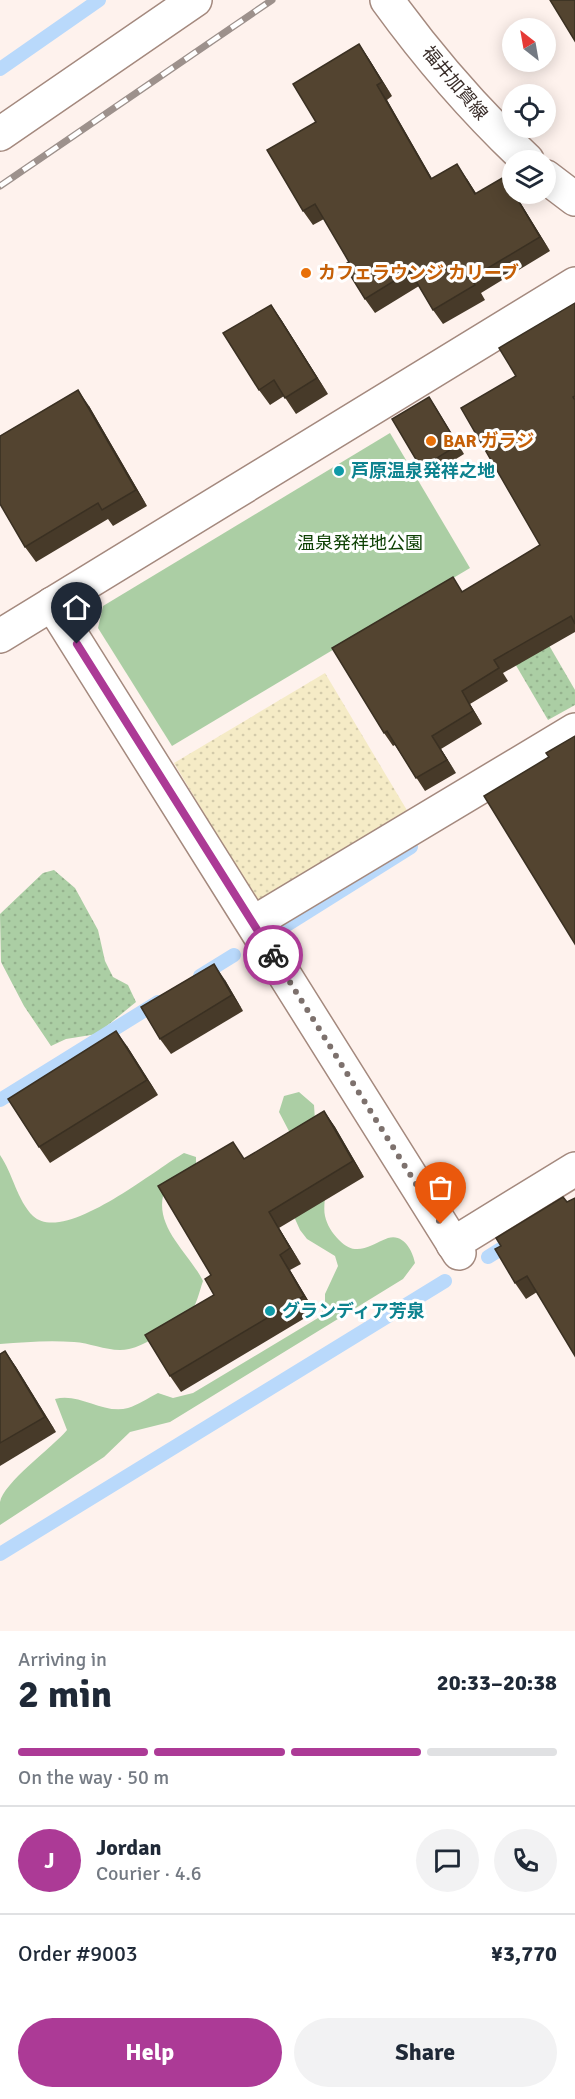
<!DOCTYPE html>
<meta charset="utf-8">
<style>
:root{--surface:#fff;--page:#f2f2f3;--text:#1f2937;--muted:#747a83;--line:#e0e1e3;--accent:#ac3a96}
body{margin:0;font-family:Signika,"Noto Sans JP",sans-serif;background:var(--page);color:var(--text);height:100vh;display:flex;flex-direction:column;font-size:22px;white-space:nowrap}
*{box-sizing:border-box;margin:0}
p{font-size:20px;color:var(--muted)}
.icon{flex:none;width:33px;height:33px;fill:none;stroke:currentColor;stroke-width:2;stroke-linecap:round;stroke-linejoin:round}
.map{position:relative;height:1631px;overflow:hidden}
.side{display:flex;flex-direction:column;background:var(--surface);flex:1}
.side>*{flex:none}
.needle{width:39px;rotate:329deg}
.buttons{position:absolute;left:502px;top:18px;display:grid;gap:12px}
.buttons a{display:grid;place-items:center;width:54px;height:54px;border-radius:50%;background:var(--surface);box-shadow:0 3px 15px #0003;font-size:30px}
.pin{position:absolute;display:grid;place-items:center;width:51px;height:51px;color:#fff;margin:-62px -26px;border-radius:50% 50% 50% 0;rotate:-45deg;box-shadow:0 0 6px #0007}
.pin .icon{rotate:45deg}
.courier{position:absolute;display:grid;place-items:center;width:60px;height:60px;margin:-30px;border:4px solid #ac3a96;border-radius:50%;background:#fff;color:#222;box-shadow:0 2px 8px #0007}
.overview em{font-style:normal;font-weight:700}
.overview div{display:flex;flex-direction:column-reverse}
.overview{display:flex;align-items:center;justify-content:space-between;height:102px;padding:0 18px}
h1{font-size:39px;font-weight:700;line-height:45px}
.bar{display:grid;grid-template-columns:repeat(4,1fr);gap:9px 6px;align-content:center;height:72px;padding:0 18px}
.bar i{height:8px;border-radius:4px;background:var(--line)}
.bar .active{background:var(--accent)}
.bar p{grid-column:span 4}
.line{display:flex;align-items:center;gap:15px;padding:0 18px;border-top:2px solid var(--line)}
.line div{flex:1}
.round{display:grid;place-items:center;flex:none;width:63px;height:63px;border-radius:32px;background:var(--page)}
.primary-button{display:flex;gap:12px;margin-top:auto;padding:12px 18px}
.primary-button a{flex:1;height:69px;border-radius:36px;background:var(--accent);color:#fff;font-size:24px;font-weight:700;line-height:69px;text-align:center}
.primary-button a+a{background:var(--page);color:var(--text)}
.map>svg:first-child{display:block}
</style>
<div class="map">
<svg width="575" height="1631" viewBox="0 0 575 1631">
<defs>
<pattern id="grass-dots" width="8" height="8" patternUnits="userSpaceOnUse" patternTransform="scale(1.5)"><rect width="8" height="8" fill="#abcea4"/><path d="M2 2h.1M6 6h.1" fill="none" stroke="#94b18d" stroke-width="1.8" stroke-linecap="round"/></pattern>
<pattern id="sand-dots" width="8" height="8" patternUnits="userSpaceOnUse" patternTransform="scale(1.5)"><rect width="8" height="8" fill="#f5ebc6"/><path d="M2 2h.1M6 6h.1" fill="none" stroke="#d3caaa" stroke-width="1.8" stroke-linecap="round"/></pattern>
</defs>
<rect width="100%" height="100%" fill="#fef2ed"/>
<g fill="url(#grass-dots)">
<polygon points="504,568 575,690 575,705 548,720 470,587"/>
<polygon points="54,870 75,888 98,930 105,961 113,977 128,985 136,1002 97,1034 66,1039 51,1046 24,1006 1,962 0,914 43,873"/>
</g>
<polygon fill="url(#sand-dots)" points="325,673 408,812 257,902 174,763"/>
<g fill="#abcea4">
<polygon points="390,433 470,568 172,746 98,628 103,606"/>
<path d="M299 1092 314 1105C315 1133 323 1160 325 1188 326 1197 323 1207 325 1216 327 1225 332 1233 339 1240 356 1258 370 1245 388 1238 404 1233 413 1252 415 1263L403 1279 170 1422 130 1432 104 1457 0 1525C0 1518 0 1509 0 1502 3 1483 53 1447 67 1430L55 1399C79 1392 104 1415 128 1408 138 1405 148 1398 158 1393L173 1398 193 1393 318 1318 325 1307V1294L338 1266 335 1256 307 1239 300 1230 279 1183 291 1135 279 1112 284 1096Z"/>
<path d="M184 1153 196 1157V1170L163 1196C156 1229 190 1254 203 1281 199 1292 197 1306 188 1315 177 1326 144 1346 129 1349 111 1353 92 1343 74 1342 49 1340 25 1342 0 1344V1155C13 1174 17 1200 33 1216 64 1245 154 1170 184 1153Z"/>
</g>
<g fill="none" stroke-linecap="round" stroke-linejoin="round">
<g stroke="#b9d9fb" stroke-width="14">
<polyline points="0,69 99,0"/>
<polyline points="285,926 411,847"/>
<polyline points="200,976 234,955"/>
<polyline points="0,1100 158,1002"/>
<polyline points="488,1257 512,1242"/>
<polyline points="0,1554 445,1281"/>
</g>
<defs>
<g id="minor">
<polyline points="0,134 195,0"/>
<polyline points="52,604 459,1253"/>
<polyline points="0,636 575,284"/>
<polyline points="253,923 575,730"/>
<polyline points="453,1244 575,1169"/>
</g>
<g id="major">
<path d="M387 0C429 58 476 112 527 160"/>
<polyline points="546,177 575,199"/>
</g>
</defs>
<use href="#minor" stroke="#a4897e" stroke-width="36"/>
<use href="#major" stroke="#a4897e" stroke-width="36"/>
<use href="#minor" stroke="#fff" stroke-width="33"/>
<use href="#major" stroke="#fff" stroke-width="33"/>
<defs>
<polyline id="rail" points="0,186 272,0"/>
</defs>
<use href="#rail" stroke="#9d918c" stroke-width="7"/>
<use href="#rail" stroke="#fff" stroke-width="4.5" stroke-dasharray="14" stroke-linecap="butt"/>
</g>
<g fill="#473a29">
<polygon points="359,44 369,59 392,96 387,100 432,179 467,179 476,193 515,194 550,251 481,293 485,300 443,324 433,310 419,286 375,313 365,299 349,262 324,219 313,225 303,211"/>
<polygon points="575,303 575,632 503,673 508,681 470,704 482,724 441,749 456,773 425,791 395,745 393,746 384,733 463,592 540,545 516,376"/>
<polygon points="271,305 282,321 328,394 296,414 284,396 270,405 259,390"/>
<polygon points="429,397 464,454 427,477 421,468"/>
<polygon points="89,406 147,506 113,526 108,519 36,562 25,547"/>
<polygon points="225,980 243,1011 171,1054 160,1039"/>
<polygon points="127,1046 158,1095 50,1163 39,1147"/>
<polygon points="324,1111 335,1127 364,1177 279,1228 301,1264 290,1270 315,1312 181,1392 170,1376 214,1295 211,1275 245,1159"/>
<polygon points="563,1197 537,1292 526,1299 515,1283 501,1246"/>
<polygon points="5,1351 16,1367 56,1432 0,1466 0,1354"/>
</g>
<g fill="#3a3022">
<polygon points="359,44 369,59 392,96 382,82"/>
<polygon points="377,85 387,100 441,194 431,179"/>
<polygon points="457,164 467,179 485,208 475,194"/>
<polygon points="514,194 515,194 550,251 540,237"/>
<polygon points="271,305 282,321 328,394 317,378"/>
<polygon points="78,390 89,406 147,506 136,490"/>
<polygon points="429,397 435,406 464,454 458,445"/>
<polygon points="462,691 470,704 482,724 473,711"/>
<polygon points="432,736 441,749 456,773 447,760"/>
<polygon points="214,964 225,980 243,1011 232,995"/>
<polygon points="116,1031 127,1046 158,1095 147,1080"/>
<polygon points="324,1111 335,1127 364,1177 353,1161"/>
<polygon points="269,1212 279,1228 301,1264 290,1248"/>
<polygon points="280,1255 290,1270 315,1312 304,1296"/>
<polygon points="5,1351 16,1367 56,1432 45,1417"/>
</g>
<g fill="#534430" stroke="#3a3022" stroke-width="1.5">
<polygon points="550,0 575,0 575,41"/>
<polygon points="359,44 382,82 377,85 431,179 457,164 475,194 504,177 540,237 471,278 475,285 433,310 410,271 365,299 344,265 349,262 315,204 303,211 267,150 316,122 293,84"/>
<polygon points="575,303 575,396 573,397 575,400 575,624 571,616 494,660 499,668 462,691 473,711 432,736 447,760 416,778 387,731 384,733 332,648 453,577 462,592 540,545 461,408 516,376 499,348"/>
<polygon points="271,305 317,378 285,398 274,380 259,390 223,333"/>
<polygon points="78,390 136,490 102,510 98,503 25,547 0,504 0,436"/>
<polygon points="429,397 458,445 421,468 392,419"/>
<polygon points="575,736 575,944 484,796 549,757 546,753"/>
<polygon points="214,964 232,995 160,1039 141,1007"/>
<polygon points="116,1031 147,1080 39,1147 8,1099"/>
<polygon points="324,1111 353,1161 269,1212 290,1248 280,1255 304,1296 170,1376 145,1335 214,1295 205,1279 211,1275 158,1186 233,1142 244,1159"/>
<polygon points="563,1197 567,1202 575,1198 575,1356 527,1276 515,1283 495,1249 501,1246 496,1238"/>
<polygon points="5,1351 45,1417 0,1443 0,1354"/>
</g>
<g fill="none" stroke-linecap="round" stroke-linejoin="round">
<polyline stroke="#7d716d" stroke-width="6" stroke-dasharray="0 10.8" points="273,955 441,1224"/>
<polyline stroke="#ac3a96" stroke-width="8" points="77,644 273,955"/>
</g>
<g fill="#e8710a" stroke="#fff" stroke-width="2">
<circle cx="306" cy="273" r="6"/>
<circle cx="431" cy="441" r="6"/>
</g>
<g fill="#0f9aa8" stroke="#fff" stroke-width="2">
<circle cx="339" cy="471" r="6"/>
<circle cx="270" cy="1311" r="6"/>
</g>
<g text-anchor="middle" stroke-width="6" stroke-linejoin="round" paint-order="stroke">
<g font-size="18" fill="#382c28" stroke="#fff">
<text transform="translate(455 83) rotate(50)" y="6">福井加賀線</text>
</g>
<g font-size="18" font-weight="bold" fill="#c56008" stroke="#fff" text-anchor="start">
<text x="318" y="279">カフェラウンジ カリーブ</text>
<text x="443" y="447">BAR ガラジ</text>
</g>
<g font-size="18" font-weight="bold" fill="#0d838f" stroke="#fff" text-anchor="start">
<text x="351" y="477">芦原温泉発祥之地</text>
<text x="282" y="1317">グランディア芳泉</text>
</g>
<g font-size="18" fill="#0d4003" stroke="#fff">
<text x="360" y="549">温泉発祥地公園</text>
</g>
</g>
</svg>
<div class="buttons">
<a><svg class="needle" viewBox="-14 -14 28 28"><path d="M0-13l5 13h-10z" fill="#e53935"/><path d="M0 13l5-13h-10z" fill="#747a83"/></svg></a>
<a><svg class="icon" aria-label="locate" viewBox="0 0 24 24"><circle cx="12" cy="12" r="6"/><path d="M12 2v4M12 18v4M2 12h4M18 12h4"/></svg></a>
<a><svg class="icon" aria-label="layers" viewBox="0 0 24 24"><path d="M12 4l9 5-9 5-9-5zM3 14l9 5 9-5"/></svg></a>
</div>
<div class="pin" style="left:441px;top:1224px;background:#ea580c"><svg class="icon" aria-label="bag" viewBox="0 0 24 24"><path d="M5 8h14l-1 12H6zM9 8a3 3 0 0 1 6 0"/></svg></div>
<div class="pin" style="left:77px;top:644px;background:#1f2937"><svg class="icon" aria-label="home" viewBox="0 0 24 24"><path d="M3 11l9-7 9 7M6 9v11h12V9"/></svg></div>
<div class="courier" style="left:273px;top:955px"><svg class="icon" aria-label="bike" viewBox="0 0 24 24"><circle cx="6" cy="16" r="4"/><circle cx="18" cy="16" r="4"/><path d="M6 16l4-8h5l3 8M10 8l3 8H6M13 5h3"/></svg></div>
</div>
<section class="side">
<div class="overview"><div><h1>2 min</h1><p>Arriving in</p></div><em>20:33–20:38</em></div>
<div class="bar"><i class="active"></i><i class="active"></i><i class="active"></i><i></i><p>On the way · 50 m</p></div>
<div class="line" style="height:108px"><b class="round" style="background:var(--accent);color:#fff">J</b><div><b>Jordan</b><p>Courier · 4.6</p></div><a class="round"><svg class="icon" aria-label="chat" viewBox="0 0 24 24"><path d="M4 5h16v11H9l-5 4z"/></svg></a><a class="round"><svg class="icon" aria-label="phone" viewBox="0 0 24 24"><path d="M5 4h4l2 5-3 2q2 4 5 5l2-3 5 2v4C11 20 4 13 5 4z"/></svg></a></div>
<div class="line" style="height:78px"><div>Order #9003</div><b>¥3,770</b></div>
<div class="primary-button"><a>Help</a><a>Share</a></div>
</section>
